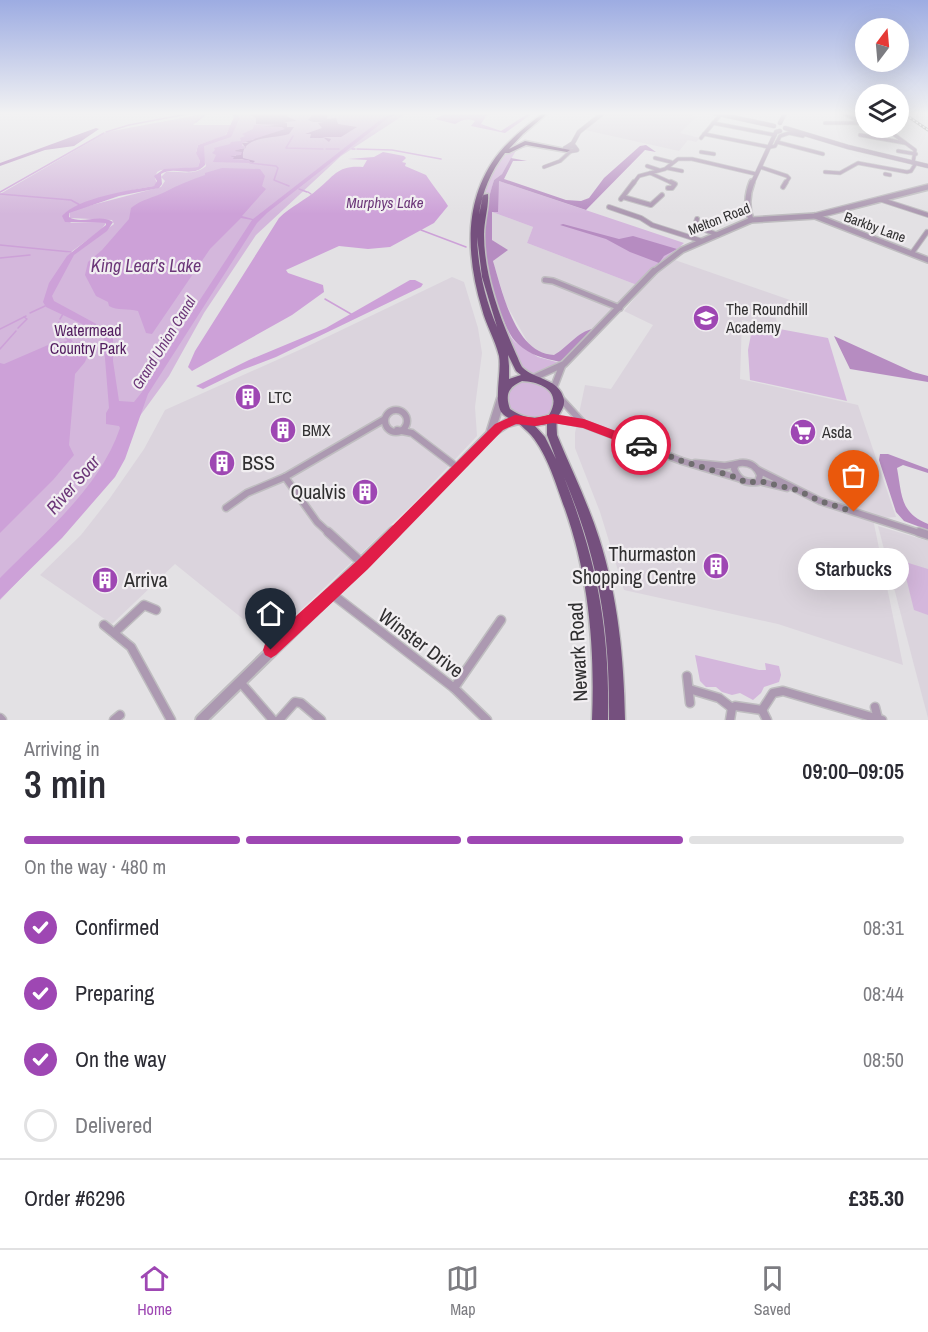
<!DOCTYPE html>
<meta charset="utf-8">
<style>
:root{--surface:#fff;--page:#f7f7f7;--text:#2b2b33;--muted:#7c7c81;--line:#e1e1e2;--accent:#9e47b3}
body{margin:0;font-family:"Archivo Narrow",sans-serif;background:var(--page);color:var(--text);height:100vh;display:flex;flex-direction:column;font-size:22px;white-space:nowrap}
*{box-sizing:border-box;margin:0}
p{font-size:20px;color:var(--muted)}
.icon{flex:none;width:33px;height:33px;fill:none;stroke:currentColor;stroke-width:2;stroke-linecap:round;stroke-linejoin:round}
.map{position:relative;height:720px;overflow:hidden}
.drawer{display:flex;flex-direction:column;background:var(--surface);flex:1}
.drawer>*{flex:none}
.needle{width:39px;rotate:16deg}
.controls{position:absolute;left:855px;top:18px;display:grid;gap:12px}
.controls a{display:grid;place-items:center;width:54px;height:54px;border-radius:50%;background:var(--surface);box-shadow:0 6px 24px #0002;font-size:30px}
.pin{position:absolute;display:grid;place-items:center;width:51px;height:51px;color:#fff;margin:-62px -26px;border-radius:50% 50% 50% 0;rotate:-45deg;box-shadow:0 0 6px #0007}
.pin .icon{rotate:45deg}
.courier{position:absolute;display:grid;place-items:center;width:60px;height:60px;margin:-30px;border:4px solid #e11d48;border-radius:50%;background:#fff;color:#222;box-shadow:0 2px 8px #0007}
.bubble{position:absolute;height:42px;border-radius:21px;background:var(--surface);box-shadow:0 6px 24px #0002;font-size:20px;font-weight:600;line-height:42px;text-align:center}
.head em{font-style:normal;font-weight:600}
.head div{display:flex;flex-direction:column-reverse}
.head{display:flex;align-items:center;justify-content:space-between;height:102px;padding:0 24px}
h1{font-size:39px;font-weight:600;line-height:45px}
.bar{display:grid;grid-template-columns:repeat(4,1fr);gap:9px 6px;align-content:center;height:72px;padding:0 24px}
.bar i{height:8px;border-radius:4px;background:var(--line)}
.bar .selected{background:var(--accent)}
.bar p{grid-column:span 4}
.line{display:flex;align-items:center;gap:15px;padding:0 24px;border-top:2px solid var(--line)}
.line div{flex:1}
ol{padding:0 24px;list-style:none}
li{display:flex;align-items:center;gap:18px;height:66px}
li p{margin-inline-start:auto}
li .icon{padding:6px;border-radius:50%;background:var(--accent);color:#fff;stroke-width:4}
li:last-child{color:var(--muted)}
li i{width:33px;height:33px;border:3px solid var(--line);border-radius:50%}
.tabs{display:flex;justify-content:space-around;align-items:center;height:84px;border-top:2px solid var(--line);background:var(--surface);font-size:16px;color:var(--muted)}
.tabs a{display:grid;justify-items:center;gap:3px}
.tabs .selected{color:var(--accent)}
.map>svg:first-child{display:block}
</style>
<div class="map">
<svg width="928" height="720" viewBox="0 0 928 720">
<rect width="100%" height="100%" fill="#e3e1e4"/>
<g fill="#dbd4dd">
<polygon points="608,113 685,113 696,117 680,133 700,138 696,142 688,140 679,151 585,130"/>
<polygon points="492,212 533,227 527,243 637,285 560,361 531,348 506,304 493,261 507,250 492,240"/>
<polygon points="672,259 807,306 803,316 775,315 778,327 742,320 740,379 858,405 896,517 873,519 903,665 778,624 624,590 600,512 575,448 575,433 585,385 611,389 653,325 624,311 648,282"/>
<polygon points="452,277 464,282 478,328 482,353 475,407 477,436 413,504 269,640 175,564 112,624 40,575 81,535 110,498 144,449 165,410 306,347"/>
<polygon points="878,526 928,541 928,718 915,669"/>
</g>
<g fill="#d4b7dc">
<path d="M232 113H407L341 156 256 235 204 313 169 376 24 575 0 600V194L107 132 198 115H204L193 125H231L225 136 198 145 196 152 200 161 198 167 161 170 157 172 155 178 157 184 154 186C131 190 81 200 64 214L71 223H106L101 230 71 252 59 251 74 253 114 224 112 220 70 218 69 211 161 187 165 181 161 177 166 172C180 171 195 176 206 166L202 154 203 145 229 137 239 121Z"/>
<path d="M525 143 538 145 517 149 502 174 494 180 485 212 493 293 511 337 515 342 538 357 564 364 535 377 551 385 557 413 535 422 506 411 503 389 528 378 519 369C509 342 496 315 489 287 485 274 482 219 483 205 485 183 502 148 525 143Z"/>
<polygon points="499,181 684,243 637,285 527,243 533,227 492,212"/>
<polygon points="753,324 828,338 847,401 750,380 748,350"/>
<polygon points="902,561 928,569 928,615 914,610"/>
<polygon points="695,655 759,670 766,670 765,663 779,666 781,675 779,682 764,687 761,693 753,700 740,693 732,695 722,692 716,687 706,687 700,681"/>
</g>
<g fill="#b68cc1">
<path d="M247 113H290L286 116 297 121 284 122 287 123V127H294L289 134C274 139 240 135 243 158L255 161 253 163 242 159H233L229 155 236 156 235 150 246 148 242 143H249L244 141 253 140 255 137 284 129 258 127 275 125 256 124V118Z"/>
<polygon points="314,113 327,113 327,119 336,118 338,124 357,127 341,137 322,137 331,139 329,142 324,138 310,138 311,134 305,134 322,128 318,123 323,122 313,122 308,120"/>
<polygon points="96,128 99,129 74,146 45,150 0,166 0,163"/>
<path d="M646 145 656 152 645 150 586 210 499 181 498 212H492V240L508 250 493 261C502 290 515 354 554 355 567 348 578 331 593 329L560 362C544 358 531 356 518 344 509 336 505 323 500 312 482 267 479 226 494 180L502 174 511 158 527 161H513L504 179 566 200 581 201 589 198 604 178 640 146Z"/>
<polygon points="563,224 619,239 633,236 677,249 664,256 659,263 630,252 606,239 560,225"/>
<polygon points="834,336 913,372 928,376 928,382 850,369"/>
<path d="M880 454H888L928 469V473L903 465 897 468C902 495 900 513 928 524V530L904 521 896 512 879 460Z"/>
</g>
<g fill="#cda1d8">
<path d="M230 113H236L240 118 231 137 204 146 205 165C193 179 174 165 161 174L162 184 159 188 119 196 69 213V217C82 225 99 213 113 222L107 231 74 255 52 296 54 301 113 333V361L119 401 134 402 142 392 147 381 252 220 241 218 210 249 152 334 146 333 138 311C128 308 117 311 109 306L108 302 96 296 85 275 88 262 102 250 129 219 131 208C142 199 153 198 165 192 178 185 191 180 205 175V173L222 168 260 169 265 176 262 186 266 189 242 216 253 219 379 121 392 113H401L388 118 267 213 257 223 148 394 125 459 115 477 62 538 0 599V578C44 533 99 489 120 428L119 426 106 424V413L109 408 103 334 46 307 43 302 49 283 67 256 106 225V223L65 222 62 216C77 198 131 190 154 186L157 181 154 176 164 169 198 167 200 161 196 153 198 145 226 135 234 117Z"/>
<path d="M446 113H495L486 116 481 124 501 131 529 113H533L505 133 471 126 475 121C467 118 462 120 455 124L435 119Z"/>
<polygon points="283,124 261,126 282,127 285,129 242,143 242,146 246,147 234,151 242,152 241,155 229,156 234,157 233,159 249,160 251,163 213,162 216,155 212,153 215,150 214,148 230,144 231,142 241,141 240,138 245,136 242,134 253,129 254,125"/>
<path d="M383 152 404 156 406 158 402 162 406 163 405 166 426 175C433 186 442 196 448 206L434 223 390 247 368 249 339 246 286 270 288 273 323 285 324 292 292 315 192 371 188 367 195 351 279 218C291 206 306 200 318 189 335 175 338 165 363 167L367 160 348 159 374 157Z"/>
<polygon points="410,280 415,280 423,284 421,287 276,357 242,370 203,389 196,386 249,360 326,328"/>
<polygon points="66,338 71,339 73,342 81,342 91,348 85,362 75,374 69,445 74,455 53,480 0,533 0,363 4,364 48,345 67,341"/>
</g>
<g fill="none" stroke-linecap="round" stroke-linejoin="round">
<g stroke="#cda1d8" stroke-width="1.5">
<polyline points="196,122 207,113"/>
<polyline points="106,132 129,125 193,113"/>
<polyline points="293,136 286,148 323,149"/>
<polyline points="326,149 339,149"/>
<polyline points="352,149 355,149"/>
<polyline points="357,149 392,150 441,159"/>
<polyline points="250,163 276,166 278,168 274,180 289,186"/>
<polyline points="299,189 307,192"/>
<polyline points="0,192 104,133"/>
<polyline points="308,192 311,194"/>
<polyline points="0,194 71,200 80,205"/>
<polyline points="421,230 466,247"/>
<polyline points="0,245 71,252"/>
<polyline points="0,258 30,255"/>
<polyline points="325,299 351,314"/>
<polyline points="30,313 45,306"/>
<polyline points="60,319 63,314"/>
<polyline points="59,322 57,330 66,338"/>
<polyline points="18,328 27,319 24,317"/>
<polyline points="0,329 26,316"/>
<polyline points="0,349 16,331"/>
</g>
<defs>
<g id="minor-far4">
<polyline points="843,113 861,122"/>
<polyline points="713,123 775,135"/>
<polyline points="825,123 863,123"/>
<polyline points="875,128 890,131"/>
<polyline points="890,128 892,133 915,150 913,163"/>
<polyline points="704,134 769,147"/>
<polyline points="860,135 905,143"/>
<polyline points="701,138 721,114"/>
<polyline points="777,142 823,154"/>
<polyline points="770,147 775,146 780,136 789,133 803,136"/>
<polyline points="898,151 916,154"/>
<polyline points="701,152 714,154"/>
<polyline points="655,158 671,162"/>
<polyline points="647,166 659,170"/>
<polyline points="544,167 560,161 571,151"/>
<polyline points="760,167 787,176 789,178 785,184"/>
<polyline points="667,168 682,171"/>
<polyline points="825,172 840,173 858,163 907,172 911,171 916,163"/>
<polyline points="650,173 674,184"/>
<polyline points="885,174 890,175"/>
<polyline points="633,184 639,176 665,169 678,159 692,159 756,174"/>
</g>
<g id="minor-far3">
<polyline points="783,187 786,182"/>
<polyline points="668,188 672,188 675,184 671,182"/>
<polyline points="623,197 651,205 662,195"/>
<polyline points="621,199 634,182"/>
<polyline points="879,199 928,215"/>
<polyline points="609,207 641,218 652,225 702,241"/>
<polyline points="697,219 695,226 718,235"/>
<polyline points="912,253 927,232"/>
</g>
<polyline id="minor-far2" points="545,280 553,281 620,308"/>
<g id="minor-far1">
<polyline points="560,398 582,422"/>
<circle cx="396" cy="421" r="11"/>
<polyline points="553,418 584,424 682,461 738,478"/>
<polyline points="397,430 412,433 458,468"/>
<polyline points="695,463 725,466 736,464"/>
<path d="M740 463C750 462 756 466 760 475L758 482C745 483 739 481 734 469L736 464Z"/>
<polyline points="758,470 820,501 923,534"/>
<polyline points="759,481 787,488"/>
<polyline points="226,508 247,493 285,477"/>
<polyline points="330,534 317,522 285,477 383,420"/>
</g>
<g id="minor">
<polyline points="328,532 362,563"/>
<polyline points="919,532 928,535"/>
<polyline points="332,594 454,688 487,720"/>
<polyline points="104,625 131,647 171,720"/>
<polyline points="115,632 144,605 156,610"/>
<polyline points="687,676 690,703"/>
<polyline points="240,682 273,720"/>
<polyline points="454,688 501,620"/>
<polyline points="689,689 719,698 732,708"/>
<polyline points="875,707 878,719"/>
<polyline points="762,710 767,720"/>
<polyline points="0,718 2,720"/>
<polyline points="114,720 120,715"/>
<polyline points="279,720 295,702 301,703 321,720"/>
<polyline points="730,720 732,708 735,706 762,710 773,693 783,691 882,720"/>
</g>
<g id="tertiary-far4">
<polyline points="714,113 774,126"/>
<polyline points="780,123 785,113"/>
<polyline points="785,128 848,147 928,166"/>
<polygon points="574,146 577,150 571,151 565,148"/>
<polyline points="567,147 573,143 579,132 603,113"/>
<polyline points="752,184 776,132 780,131"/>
</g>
<g id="tertiary-far3">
<polyline points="815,216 928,260"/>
<path d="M751 220C746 207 747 195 752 182"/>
<polyline points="652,273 682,250 751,220 815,216 928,187"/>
</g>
<g id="tertiary-far2">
<polyline points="533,378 564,364 654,271"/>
<polyline points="554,387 562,366"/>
</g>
<g id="tertiary-far1">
<polyline points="491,431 501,399"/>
<polyline points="393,534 490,434 507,423 519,420"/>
</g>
<polyline id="tertiary" points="201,720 394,532"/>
<path id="trunk" d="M543 113H548L523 134 509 149 525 141 570 150 567 152 526 145 509 153H505C491 171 482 192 479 215L483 195 488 194C489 206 484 221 484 235 484 275 500 318 516 354 518 358 520 364 522 367 534 380 560 378 564 400 565 409 558 413 557 421 556 425 557 431 557 435 571 469 588 503 599 538 618 597 624 658 625 720H609C610 629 599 561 564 477 597 561 610 629 608 720H592C595 648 589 577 565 509 556 485 548 455 531 435 527 431 522 426 518 423 513 419 506 418 502 413 493 401 502 372 499 356 495 339 486 325 482 309 466 256 463 198 499 153 512 137 528 125 543 113ZM477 237 482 277 497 327C485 299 478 268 477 237ZM508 355 516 371 521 375 509 379V366ZM522 381C542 382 563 392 549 415 534 420 523 418 510 409 505 395 508 387 522 381ZM547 424V435L556 459 545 437 535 426Z"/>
</defs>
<use href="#minor-far4" stroke="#bfbdc0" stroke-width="4.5"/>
<use href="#minor-far3" stroke="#bfbdc0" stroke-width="6"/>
<use href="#minor-far2" stroke="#bfbdc0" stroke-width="8"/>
<use href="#minor-far1" stroke="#bfbdc0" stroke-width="9"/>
<use href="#minor" stroke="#bfbdc0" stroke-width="11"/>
<use href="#tertiary-far4" stroke="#bfbdc0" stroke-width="5"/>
<use href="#tertiary-far3" stroke="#bfbdc0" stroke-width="8"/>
<use href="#tertiary-far2" stroke="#bfbdc0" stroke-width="9"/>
<use href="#tertiary-far1" stroke="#bfbdc0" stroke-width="11"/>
<use href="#tertiary" stroke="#bfbdc0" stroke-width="14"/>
<use href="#trunk" stroke="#bfbdc0" stroke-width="3"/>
<use href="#minor-far4" stroke="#ac99b1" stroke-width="3"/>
<use href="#minor-far3" stroke="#ac99b1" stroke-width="4"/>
<use href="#minor-far2" stroke="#ac99b1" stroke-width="5"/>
<use href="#minor-far1" stroke="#ac99b1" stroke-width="6"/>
<use href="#minor" stroke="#ac99b1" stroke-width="8"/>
<use href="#tertiary-far4" stroke="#ac99b1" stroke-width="4"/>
<use href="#tertiary-far3" stroke="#ac99b1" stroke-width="5"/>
<use href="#tertiary-far2" stroke="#ac99b1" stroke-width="6"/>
<use href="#tertiary-far1" stroke="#ac99b1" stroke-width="8"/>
<use href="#tertiary" stroke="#ac99b1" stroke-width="10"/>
<use href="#trunk" fill="#75507e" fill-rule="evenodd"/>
<defs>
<polyline id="rail" points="903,113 928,130"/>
</defs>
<use href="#rail" stroke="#787779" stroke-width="3"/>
<use href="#rail" stroke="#f1eef1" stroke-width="1.5" stroke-dasharray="2" stroke-linecap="butt"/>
</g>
<linearGradient id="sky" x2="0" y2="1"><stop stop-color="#9dace2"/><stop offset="0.53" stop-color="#f2f2f3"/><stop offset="1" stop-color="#f2f2f3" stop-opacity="0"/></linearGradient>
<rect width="928" height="214" fill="url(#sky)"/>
<polygon fill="#e11d48" points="553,414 584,419 645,442 647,445 641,450 583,428 553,423 535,426 516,424 503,430 368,569 276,655 271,658 265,655 263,650 265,644 358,560 495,424 515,415 535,418"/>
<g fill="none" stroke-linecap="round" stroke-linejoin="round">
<polyline stroke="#6f6d6f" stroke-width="6" stroke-dasharray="0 10.8" points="641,445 682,461 738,478 747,483 759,481 797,490 820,501 854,512"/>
</g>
<defs>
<symbol id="school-disc" viewBox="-11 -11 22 22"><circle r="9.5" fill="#9e47b3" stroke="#f1eef1"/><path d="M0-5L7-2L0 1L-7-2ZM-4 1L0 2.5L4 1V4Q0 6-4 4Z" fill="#fff"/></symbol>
<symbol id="building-disc" viewBox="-11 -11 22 22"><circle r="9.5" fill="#9e47b3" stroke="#f1eef1"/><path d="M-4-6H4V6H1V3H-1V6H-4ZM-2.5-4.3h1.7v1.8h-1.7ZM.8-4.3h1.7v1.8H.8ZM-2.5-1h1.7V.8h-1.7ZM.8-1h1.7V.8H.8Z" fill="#fff"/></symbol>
<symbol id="supermarket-disc" viewBox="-11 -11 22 22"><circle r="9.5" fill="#9e47b3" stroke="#f1eef1"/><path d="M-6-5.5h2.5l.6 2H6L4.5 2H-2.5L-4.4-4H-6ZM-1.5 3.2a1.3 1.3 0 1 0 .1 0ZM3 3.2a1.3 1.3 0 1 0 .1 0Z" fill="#fff"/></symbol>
</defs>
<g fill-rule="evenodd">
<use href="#school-disc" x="691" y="303" width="30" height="30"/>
<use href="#building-disc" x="233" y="382" width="30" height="30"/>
<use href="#building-disc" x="268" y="415" width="30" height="30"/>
<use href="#supermarket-disc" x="788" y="417" width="30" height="30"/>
<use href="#building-disc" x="207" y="448" width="30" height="30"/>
<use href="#building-disc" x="350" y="477" width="30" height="30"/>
<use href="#building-disc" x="701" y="551" width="30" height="30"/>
<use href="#building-disc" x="90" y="565" width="30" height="30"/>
</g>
<g text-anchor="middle" stroke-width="4.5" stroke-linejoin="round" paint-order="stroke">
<g font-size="14" fill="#302f30" stroke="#f1eef1">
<text transform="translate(719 219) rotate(-21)" y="5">Melton Road</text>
<text transform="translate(875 227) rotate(20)" y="5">Barkby Lane</text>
</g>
<g font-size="15" font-style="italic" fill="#6c3779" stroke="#f1eef1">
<text x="385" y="208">Murphys Lake</text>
<text transform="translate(164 343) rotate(-58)" y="5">Grand Union Canal</text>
</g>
<g font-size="16" fill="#302f30" stroke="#f1eef1" text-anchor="start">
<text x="726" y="315">The Roundhill<tspan x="726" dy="18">Academy</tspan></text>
<text x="268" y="403">LTC</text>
<text x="302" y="436">BMX</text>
<text x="822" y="438">Asda</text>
</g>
<g font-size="16" fill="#531e60" stroke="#f1eef1">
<text x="88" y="336">Watermead<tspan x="88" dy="18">Country Park</tspan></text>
</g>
<g font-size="18" font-style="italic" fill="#6c3779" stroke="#f1eef1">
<text x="146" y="272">King Lear's Lake</text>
<text transform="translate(73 485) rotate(-49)" y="6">River Soar</text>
</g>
<g font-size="20" fill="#302f30" stroke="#f1eef1" text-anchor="start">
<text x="242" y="470">BSS</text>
<text x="346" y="499" text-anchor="end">Qualvis</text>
<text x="696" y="561" text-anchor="end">Thurmaston<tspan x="696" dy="23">Shopping Centre</tspan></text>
<text x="124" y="587">Arriva</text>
</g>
<g font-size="20" fill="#302f30" stroke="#f1eef1">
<text transform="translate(421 643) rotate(37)" y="7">Winster Drive</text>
<text transform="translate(578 652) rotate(-93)" y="7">Newark Road</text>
</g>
</g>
</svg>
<div class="controls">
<a><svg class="needle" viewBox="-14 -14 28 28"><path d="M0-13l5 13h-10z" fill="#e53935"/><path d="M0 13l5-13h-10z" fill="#7c7c81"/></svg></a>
<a><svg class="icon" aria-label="layers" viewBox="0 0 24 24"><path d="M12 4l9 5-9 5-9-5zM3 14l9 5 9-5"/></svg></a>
</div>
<div class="pin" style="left:854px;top:512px;background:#ea580c"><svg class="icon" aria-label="bag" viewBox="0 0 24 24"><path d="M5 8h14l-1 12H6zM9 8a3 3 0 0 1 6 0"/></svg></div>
<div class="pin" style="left:271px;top:650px;background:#1f2937"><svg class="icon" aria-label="home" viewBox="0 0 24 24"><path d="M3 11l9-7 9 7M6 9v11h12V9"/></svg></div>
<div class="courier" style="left:641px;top:445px"><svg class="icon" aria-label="car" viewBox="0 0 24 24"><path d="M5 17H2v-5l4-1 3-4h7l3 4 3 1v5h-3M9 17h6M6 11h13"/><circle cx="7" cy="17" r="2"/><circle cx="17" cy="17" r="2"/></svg></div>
<div class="bubble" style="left:798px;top:548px;width:111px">Starbucks</div>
</div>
<section class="drawer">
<div class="head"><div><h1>3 min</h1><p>Arriving in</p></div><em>09:00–09:05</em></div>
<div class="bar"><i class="selected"></i><i class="selected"></i><i class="selected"></i><i></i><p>On the way · 480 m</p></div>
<ol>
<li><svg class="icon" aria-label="check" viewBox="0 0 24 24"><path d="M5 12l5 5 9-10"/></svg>Confirmed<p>08:31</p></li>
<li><svg class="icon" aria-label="check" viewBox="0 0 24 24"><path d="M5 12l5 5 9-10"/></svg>Preparing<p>08:44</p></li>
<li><svg class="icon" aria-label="check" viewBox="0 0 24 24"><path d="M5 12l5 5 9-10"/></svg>On the way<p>08:50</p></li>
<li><i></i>Delivered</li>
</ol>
<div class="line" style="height:78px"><div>Order #6296</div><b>£35.30</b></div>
</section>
<nav class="tabs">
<a class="selected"><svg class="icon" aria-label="home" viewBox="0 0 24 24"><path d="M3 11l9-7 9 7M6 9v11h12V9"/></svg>Home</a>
<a><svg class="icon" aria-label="map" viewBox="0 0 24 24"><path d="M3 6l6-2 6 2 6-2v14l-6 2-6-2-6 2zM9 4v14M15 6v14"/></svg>Map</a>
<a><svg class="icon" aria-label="saved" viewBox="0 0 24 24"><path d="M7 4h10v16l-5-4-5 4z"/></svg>Saved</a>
</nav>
